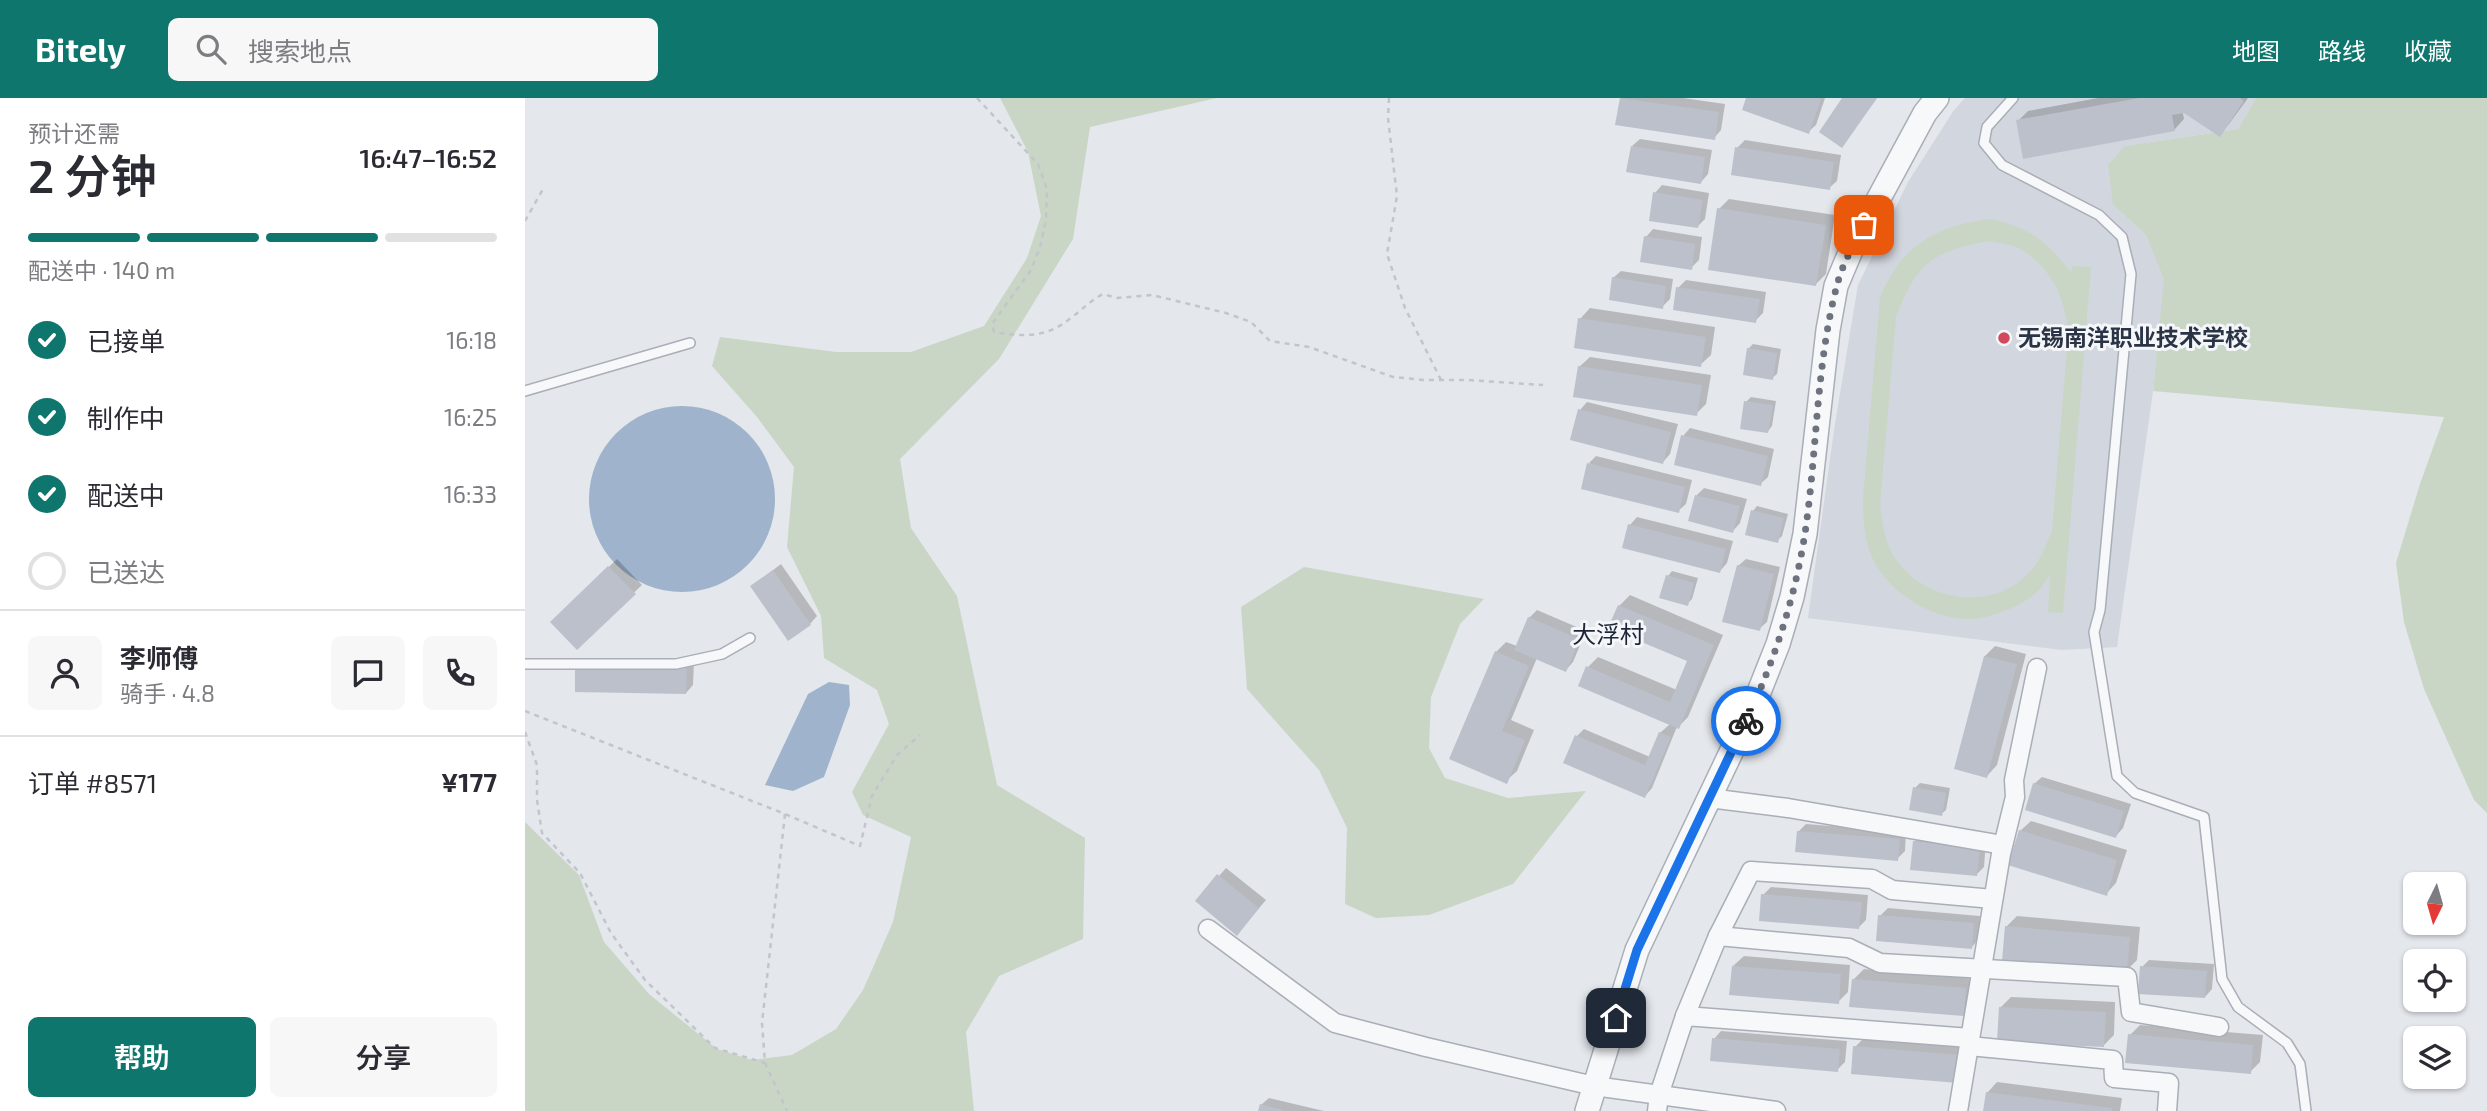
<!DOCTYPE html>
<html lang="zh">
<meta charset="utf-8">
<style>
:root{--surface:#fff;--page:#f7f7f7;--text:#2b2b33;--muted:#7c7c81;--line:#e1e1e2;--accent:#0f766e}
body{margin:0;font-family:"Exo 2","Noto Sans SC",sans-serif;background:var(--page);color:var(--text);height:100vh;display:flex;flex-direction:column;font-size:26px;white-space:nowrap}
*{box-sizing:border-box;margin:0}
p{font-size:23px;color:var(--muted)}
.icon{flex:none;width:38px;height:38px;fill:none;stroke:currentColor;stroke-width:2;stroke-linecap:round;stroke-linejoin:round}
.map{position:relative;flex:1;overflow:hidden}
.details{display:flex;flex-direction:column;background:var(--surface);width:525px}
.details>*{flex:none}
.needle{width:46px;rotate:185deg}
.buttons{position:absolute;left:1878px;top:774px;display:grid;gap:14px}
.buttons a{display:grid;place-items:center;width:63px;height:63px;border-radius:10px;background:var(--surface);box-shadow:0 2px 5px #0004;font-size:35px}
.pin{position:absolute;display:grid;place-items:center;width:60px;height:60px;color:#fff;margin:-30px;border-radius:14px;box-shadow:0 4px 10px #0006}
.courier{position:absolute;display:grid;place-items:center;width:70px;height:70px;margin:-35px;border:5px solid #1a73e8;border-radius:50%;background:#fff;color:#222;box-shadow:0 2px 9px #0007}
.summary em{font-style:normal;font-weight:600}
.summary div{display:flex;flex-direction:column-reverse}
.summary{display:flex;align-items:center;justify-content:space-between;height:119px;padding:0 28px}
h1{font-size:46px;font-weight:600;line-height:52px}
.bar{display:grid;grid-template-columns:repeat(4,1fr);gap:10px 7px;align-content:center;height:84px;padding:0 28px}
.bar i{height:9px;border-radius:5px;background:var(--line)}
.bar .on{background:var(--accent)}
.bar p{grid-column:span 4}
.line{display:flex;align-items:center;gap:18px;padding:0 28px;border-top:2px solid var(--line)}
.line div{flex:1}
.round{display:grid;place-items:center;flex:none;width:74px;height:74px;border-radius:10px;background:var(--page)}
ol{padding:0 28px;list-style:none}
li{display:flex;align-items:center;gap:21px;height:77px}
li p{margin-inline-start:auto}
li .icon{padding:7px;border-radius:50%;background:var(--accent);color:#fff;stroke-width:4}
li:last-child{color:var(--muted)}
li i{width:38px;height:38px;border:4px solid var(--line);border-radius:50%}
.button{display:flex;gap:14px;margin-top:auto;padding:14px 28px}
.button a{flex:1;height:80px;border-radius:10px;background:var(--accent);color:#fff;font-size:28px;font-weight:600;line-height:80px;text-align:center}
.button a+a{background:var(--page);color:var(--text)}
header{display:flex;align-items:center;gap:42px;box-sizing:border-box;height:98px;padding:0 35px;background:var(--accent);color:#fff}
header strong{font-size:33px}
nav{display:flex;gap:38px;margin-inline-start:auto;font-size:24px}
.search{width:490px;height:63px;background:var(--page);display:flex;align-items:center;gap:18px;box-sizing:border-box;padding:0 24px;border-radius:10px;color:var(--muted);font-size:26px}
main{display:flex;flex:1;min-height:0}
.map>svg:first-child{display:block}
</style>
<header>
<strong>Bitely</strong>
<div class="search"><svg class="icon" aria-label="search" viewBox="0 0 24 24"><circle cx="10" cy="10" r="6"/><path d="M15 15l6 6"/></svg>搜索地点</div>
<nav><a>地图</a><a>路线</a><a>收藏</a></nav>
</header>
<main>
<section class="details">
<div class="summary"><div><h1>2 分钟</h1><p>预计还需</p></div><em>16:47–16:52</em></div>
<div class="bar"><i class="on"></i><i class="on"></i><i class="on"></i><i></i><p>配送中 · 140 m</p></div>
<ol>
<li><svg class="icon" aria-label="check" viewBox="0 0 24 24"><path d="M5 12l5 5 9-10"/></svg>已接单<p>16:18</p></li>
<li><svg class="icon" aria-label="check" viewBox="0 0 24 24"><path d="M5 12l5 5 9-10"/></svg>制作中<p>16:25</p></li>
<li><svg class="icon" aria-label="check" viewBox="0 0 24 24"><path d="M5 12l5 5 9-10"/></svg>配送中<p>16:33</p></li>
<li><i></i>已送达</li>
</ol>
<div class="line" style="height:126px"><a class="round"><svg class="icon" aria-label="person" viewBox="0 0 24 24"><circle cx="12" cy="8" r="4"/><path d="M4 21q1-7 8-7t8 7"/></svg></a><div><b>李师傅</b><p>骑手 · 4.8</p></div><a class="round"><svg class="icon" aria-label="chat" viewBox="0 0 24 24"><path d="M4 5h16v11H9l-5 4z"/></svg></a><a class="round"><svg class="icon" aria-label="phone" viewBox="0 0 24 24"><path d="M5 4h4l2 5-3 2q2 4 5 5l2-3 5 2v4C11 20 4 13 5 4z"/></svg></a></div>
<div class="line" style="height:91px"><div>订单 #8571</div><b>¥177</b></div>
<div class="button"><a>帮助</a><a>分享</a></div>
</section>
<div class="map">
<svg width="1962" height="1013" viewBox="0 0 1962 1013">
<rect width="100%" height="100%" fill="#e4e7ec"/>
<polygon fill="#d2d6de" points="1440,0 1731,0 1713,31 1600,48 1588,107 1621,137 1640,181 1628,293 1592,549 1537,552 1283,520 1309,332 1333,187 1383,84 1429,12"/>
<g fill="#c9d6c5" fill-rule="evenodd">
<polygon points="475,0 692,0 565,29 548,141 474,261 375,361 386,430 432,498 472,687 560,740 558,841 474,878 441,934 449,1013 0,1013 0,724 54,777 79,844 124,896 192,951 227,962 267,957 311,931 338,892 368,824 386,739 338,717 327,694 364,626 352,592 299,560 296,518 262,449 269,369 232,319 187,268 195,239 311,254 386,254 459,228 502,160 516,118 503,54"/>
<polygon points="1731,0 1962,0 1962,715 1949,702 1899,591 1879,524 1871,465 1895,386 1919,319 1628,293 1639,181 1621,137 1588,107 1583,67 1600,48 1713,31"/>
<path d="M1467 121C1510 133 1518 141 1546 174L1547 168 1566 169 1538 515 1523 514 1525 477C1521 482 1517 490 1512 494 1496 508 1469 519 1447 521 1408 523 1358 492 1345 454 1339 437 1338 419 1338 401L1355 199C1377 147 1412 127 1467 121ZM1464 143C1474 145 1488 146 1497 152 1527 170 1542 204 1543 238L1527 433C1520 449 1515 464 1503 476 1463 516 1393 502 1367 455 1359 440 1357 423 1355 407L1371 219C1392 164 1407 154 1464 143Z"/>
<polygon points="779,469 959,501 935,526 906,599 904,650 920,680 983,700 1061,693 988,786 904,817 851,820 820,806 822,730 794,672 722,591 716,509"/>
</g>
<g fill="#9fb4cc">
<circle cx="157" cy="401" r="93"/>
<polygon points="304,584 324,587 325,607 299,679 268,693 240,687 283,596"/>
</g>
<g fill="#0003">
<polygon points="1096,0 1158,0 1200,6 1196,32 1189,40 1092,25"/>
<polygon points="1223,0 1300,0 1291,27 1283,34"/>
<polygon points="1319,0 1352,0 1317,48"/>
<polygon points="1573,0 1723,0 1704,26 1694,37 1657,11 1659,21 1649,32 1493,23 1503,13"/>
<polygon points="1115,41 1187,52 1183,76 1176,84 1107,48"/>
<polygon points="1220,42 1316,57 1312,83 1304,90 1212,50"/>
<polygon points="1137,87 1184,95 1180,121 1173,128 1130,95"/>
<polygon points="1204,101 1310,117 1301,176 1291,186 1194,111"/>
<polygon points="1128,131 1177,139 1174,162 1166,170 1121,139"/>
<polygon points="1096,173 1148,181 1145,201 1137,209 1088,180"/>
<polygon points="1161,182 1241,194 1238,215 1230,223 1153,190"/>
<polygon points="1065,210 1190,229 1186,257 1175,267 1055,221"/>
<polygon points="1228,246 1256,251 1252,276 1247,280 1223,251"/>
<polygon points="1065,259 1186,277 1181,306 1171,316 1054,269"/>
<polygon points="1226,299 1251,303 1247,328 1243,333 1221,304"/>
<polygon points="1062,304 1153,326 1145,356 1138,364 1055,312"/>
<polygon points="1165,330 1249,351 1243,379 1235,386 1158,338"/>
<polygon points="1071,358 1167,382 1161,406 1153,413 1064,365"/>
<polygon points="1179,390 1222,401 1215,425 1208,433 1171,398"/>
<polygon points="1232,408 1263,416 1257,438 1252,443 1228,413"/>
<polygon points="1112,419 1208,443 1202,465 1195,473 1105,427"/>
<polygon points="92,461 117,487 52,549 27,524"/>
<polygon points="1221,461 1255,469 1242,524 1234,531 1213,468"/>
<polygon points="256,466 292,518 285,526 227,488"/>
<polygon points="1147,473 1173,480 1167,501 1162,506 1143,478"/>
<polygon points="1105,497 1198,537 1163,619 1151,631 1127,690 1120,698 1052,638 1059,631 1125,659 1135,635 1145,626 1063,569 1073,559 1152,592 1165,562 1085,529 1094,508"/>
<polygon points="1012,512 1061,533 1048,564 1041,572 1012,560 986,622 1009,632 992,673 981,683 926,660 971,554 981,544 992,548 1004,520"/>
<polygon points="1470,548 1501,556 1472,667 1462,678 1460,558"/>
<polygon points="60,561 169,563 168,587 161,595 52,569"/>
<polygon points="1517,679 1606,706 1598,730 1591,738 1509,686"/>
<polygon points="1395,685 1425,690 1421,712 1416,716 1390,690"/>
<polygon points="1506,723 1602,752 1591,785 1581,796 1495,733"/>
<polygon points="1281,726 1381,734 1380,753 1372,761 1273,734"/>
<polygon points="1397,737 1461,742 1459,769 1452,776 1389,744"/>
<polygon points="701,770 741,802 719,828 672,803"/>
<polygon points="1246,789 1343,797 1341,822 1334,829 1238,797"/>
<polygon points="1363,810 1455,818 1453,842 1446,850 1355,818"/>
<polygon points="1492,818 1615,829 1612,862 1602,872 1481,829"/>
<polygon points="1219,858 1325,867 1323,894 1313,904 1208,868"/>
<polygon points="1624,862 1689,866 1687,891 1680,899 1617,869"/>
<polygon points="1339,871 1451,881 1449,906 1438,917 1328,882"/>
<polygon points="1486,899 1590,904 1589,937 1579,947 1475,910"/>
<polygon points="1615,927 1738,937 1735,964 1725,974 1605,937"/>
<polygon points="1196,933 1322,943 1320,964 1312,972 1189,941"/>
<polygon points="1338,941 1442,950 1440,975 1330,949"/>
<polygon points="1472,984 1597,1000 1595,1013 1460,1013 1462,995"/>
<polygon points="744,1000 799,1013 735,1013 736,1007"/>
</g>
<g fill="#bbc0ca">
<polygon points="1095,0 1194,14 1190,42 1090,27"/>
<polygon points="1221,0 1292,0 1296,1 1284,36 1217,12"/>
<polygon points="1317,0 1352,0 1317,50 1294,34"/>
<polygon points="1614,0 1715,0 1719,3 1695,39 1659,15 1647,17 1650,33 1498,61 1491,22"/>
<polygon points="1106,48 1180,59 1176,86 1101,74"/>
<polygon points="1210,49 1309,64 1305,92 1206,77"/>
<polygon points="1128,94 1178,102 1173,130 1124,123"/>
<polygon points="1192,110 1301,127 1291,188 1183,172"/>
<polygon points="1119,138 1170,146 1167,172 1115,164"/>
<polygon points="1087,179 1141,188 1138,211 1084,202"/>
<polygon points="1151,189 1235,201 1231,225 1148,212"/>
<polygon points="1053,220 1181,239 1176,269 1049,250"/>
<polygon points="1222,250 1252,255 1248,282 1218,277"/>
<polygon points="1053,268 1177,287 1172,318 1048,299"/>
<polygon points="1219,303 1248,307 1243,335 1215,331"/>
<polygon points="1053,311 1146,334 1138,366 1045,342"/>
<polygon points="1156,337 1243,358 1236,388 1149,367"/>
<polygon points="1062,365 1160,389 1154,415 1056,391"/>
<polygon points="1170,397 1215,408 1208,435 1163,423"/>
<polygon points="1226,412 1259,420 1253,445 1220,437"/>
<polygon points="1103,426 1201,451 1195,475 1097,450"/>
<polygon points="1212,467 1249,476 1235,533 1197,524"/>
<polygon points="83,468 111,496 52,552 25,524"/>
<polygon points="248,472 286,527 263,543 225,488"/>
<polygon points="1141,477 1169,485 1163,508 1134,500"/>
<polygon points="1093,507 1189,547 1154,631 1053,588 1061,568 1145,604 1162,563 1083,530"/>
<polygon points="1003,519 1055,541 1041,574 989,552"/>
<polygon points="970,553 1004,568 977,633 1000,642 982,686 924,661"/>
<polygon points="1459,558 1492,566 1462,680 1429,671"/>
<polygon points="50,568 162,570 161,596 50,594"/>
<polygon points="1134,634 1146,639 1120,700 1038,665 1050,637 1120,667"/>
<polygon points="1508,685 1599,713 1591,740 1500,712"/>
<polygon points="1388,689 1421,695 1417,718 1384,712"/>
<polygon points="1494,732 1592,762 1582,798 1483,767"/>
<polygon points="1272,733 1375,741 1373,763 1270,754"/>
<polygon points="1388,743 1455,749 1452,778 1385,772"/>
<polygon points="692,776 734,810 712,838 670,803"/>
<polygon points="1236,796 1337,804 1334,831 1234,823"/>
<polygon points="1353,817 1449,825 1447,851 1351,843"/>
<polygon points="1480,828 1605,839 1602,874 1477,863"/>
<polygon points="1207,868 1316,876 1314,906 1204,897"/>
<polygon points="1615,868 1682,873 1680,900 1613,896"/>
<polygon points="1327,881 1441,890 1439,918 1324,909"/>
<polygon points="1474,909 1581,914 1579,949 1472,944"/>
<polygon points="1603,936 1728,947 1726,976 1600,965"/>
<polygon points="1187,940 1315,951 1313,974 1185,963"/>
<polygon points="1328,948 1436,957 1433,985 1326,976"/>
<polygon points="1461,994 1587,1010 1587,1013 1458,1013"/>
<polygon points="735,1006 758,1012 758,1013 733,1013"/>
</g>
<g fill="none" stroke-linecap="round" stroke-linejoin="round">
<defs>
<g id="service">
<polyline points="1488,0 1462,29 1459,45 1477,67 1574,117 1597,139 1606,176 1575,512 1569,534 1592,678 1610,695 1679,719 1697,881 1713,909 1762,945 1775,966 1781,1013"/>
<polyline points="0,293 165,245"/>
<polyline points="0,566 151,566 197,556 225,540"/>
</g>
<g id="minor">
<polyline points="1184,700 1263,710 1478,747"/>
<polyline points="683,831 810,925 901,949 1069,988 1251,1013"/>
<polyline points="1193,838 1226,773 1347,781 1367,792 1468,801"/>
<polyline points="1160,918 1193,838 1324,850 1355,865 1602,879 1606,914 1694,929"/>
<polyline points="1444,948 1588,962 1589,980 1644,985 1642,1013"/>
<polyline points="1132,1013 1134,997 1160,918 1445,940"/>
<polyline points="1433,1013 1476,756 1490,699 1489,682 1512,570"/>
</g>
<polyline id="tertiary" points="1062,1013 1112,852 1230,604 1253,546 1267,499 1280,436 1303,232 1311,188 1327,150 1400,15 1412,0"/>
</defs>
<use href="#service" stroke="#a9aeb7" stroke-width="12"/>
<use href="#minor" stroke="#a9aeb7" stroke-width="21"/>
<use href="#tertiary" stroke="#a9aeb7" stroke-width="26"/>
<g stroke="#c2c5cb" stroke-width="2.5" stroke-dasharray="5 5" stroke-linecap="butt">
<path d="M452 0 513 66 522 91 521 122 515 149 506 172 467 226 469 234C499 239 523 240 547 219 558 211 566 202 578 196L592 200 627 197 701 215 726 224 745 243 784 249 868 279 898 282H943L1018 287"/>
<polyline points="864,0 863,20 872,98 862,156 880,210 916,282"/>
<polyline points="0,123 18,91"/>
<polyline points="0,613 260,716 335,748 347,698 372,657 395,637"/>
<polyline points="0,634 12,667 12,702 17,735 55,775 86,835 120,882 190,950 240,965"/>
<polyline points="260,716 237,925 240,965 262,1013"/>
</g>
<use href="#service" stroke="#f7f8fa" stroke-width="9"/>
<use href="#minor" stroke="#f7f8fa" stroke-width="18"/>
<use href="#tertiary" stroke="#f7f8fa" stroke-width="23"/>
</g>
<g fill="none" stroke-linecap="round" stroke-linejoin="round">
<path stroke="#6c737f" stroke-width="7" stroke-dasharray="0 12.6" d="M1221 623C1249 564 1270 500 1280 435 1292 355 1291 269 1311 191 1316 169 1328 147 1339 127"/>
<polyline stroke="#1a73e8" stroke-width="9" points="1091,920 1112,852 1221,623"/>
</g>
<circle fill="#d1495b" stroke="#f4f6f9" stroke-width="2.5" cx="1479" cy="240" r="7"/>
<g text-anchor="middle" stroke-width="6" stroke-linejoin="round" paint-order="stroke">
<g font-size="23" font-weight="bold" fill="#2b3445" stroke="#f4f6f9" text-anchor="start">
<text x="1493" y="248">无锡南洋职业技术学校</text>
</g>
<g font-size="24" fill="#1d2536" stroke="#f4f6f9">
<text x="1083" y="545">大浮村</text>
</g>
</g>
</svg>
<div class="buttons">
<a><svg class="needle" viewBox="-14 -14 28 28"><path d="M0-13l5 13h-10z" fill="#e53935"/><path d="M0 13l5-13h-10z" fill="#7c7c81"/></svg></a>
<a><svg class="icon" aria-label="locate" viewBox="0 0 24 24"><circle cx="12" cy="12" r="6"/><path d="M12 2v4M12 18v4M2 12h4M18 12h4"/></svg></a>
<a><svg class="icon" aria-label="layers" viewBox="0 0 24 24"><path d="M12 4l9 5-9 5-9-5zM3 14l9 5 9-5"/></svg></a>
</div>
<div class="pin" style="left:1339px;top:127px;background:#ea580c"><svg class="icon" aria-label="bag" viewBox="0 0 24 24"><path d="M5 8h14l-1 12H6zM9 8a3 3 0 0 1 6 0"/></svg></div>
<div class="pin" style="left:1091px;top:920px;background:#1f2937"><svg class="icon" aria-label="home" viewBox="0 0 24 24"><path d="M3 11l9-7 9 7M6 9v11h12V9"/></svg></div>
<div class="courier" style="left:1221px;top:623px"><svg class="icon" aria-label="bike" viewBox="0 0 24 24"><circle cx="6" cy="16" r="4"/><circle cx="18" cy="16" r="4"/><path d="M6 16l4-8h5l3 8M10 8l3 8H6M13 5h3"/></svg></div>
</div>
</main>
